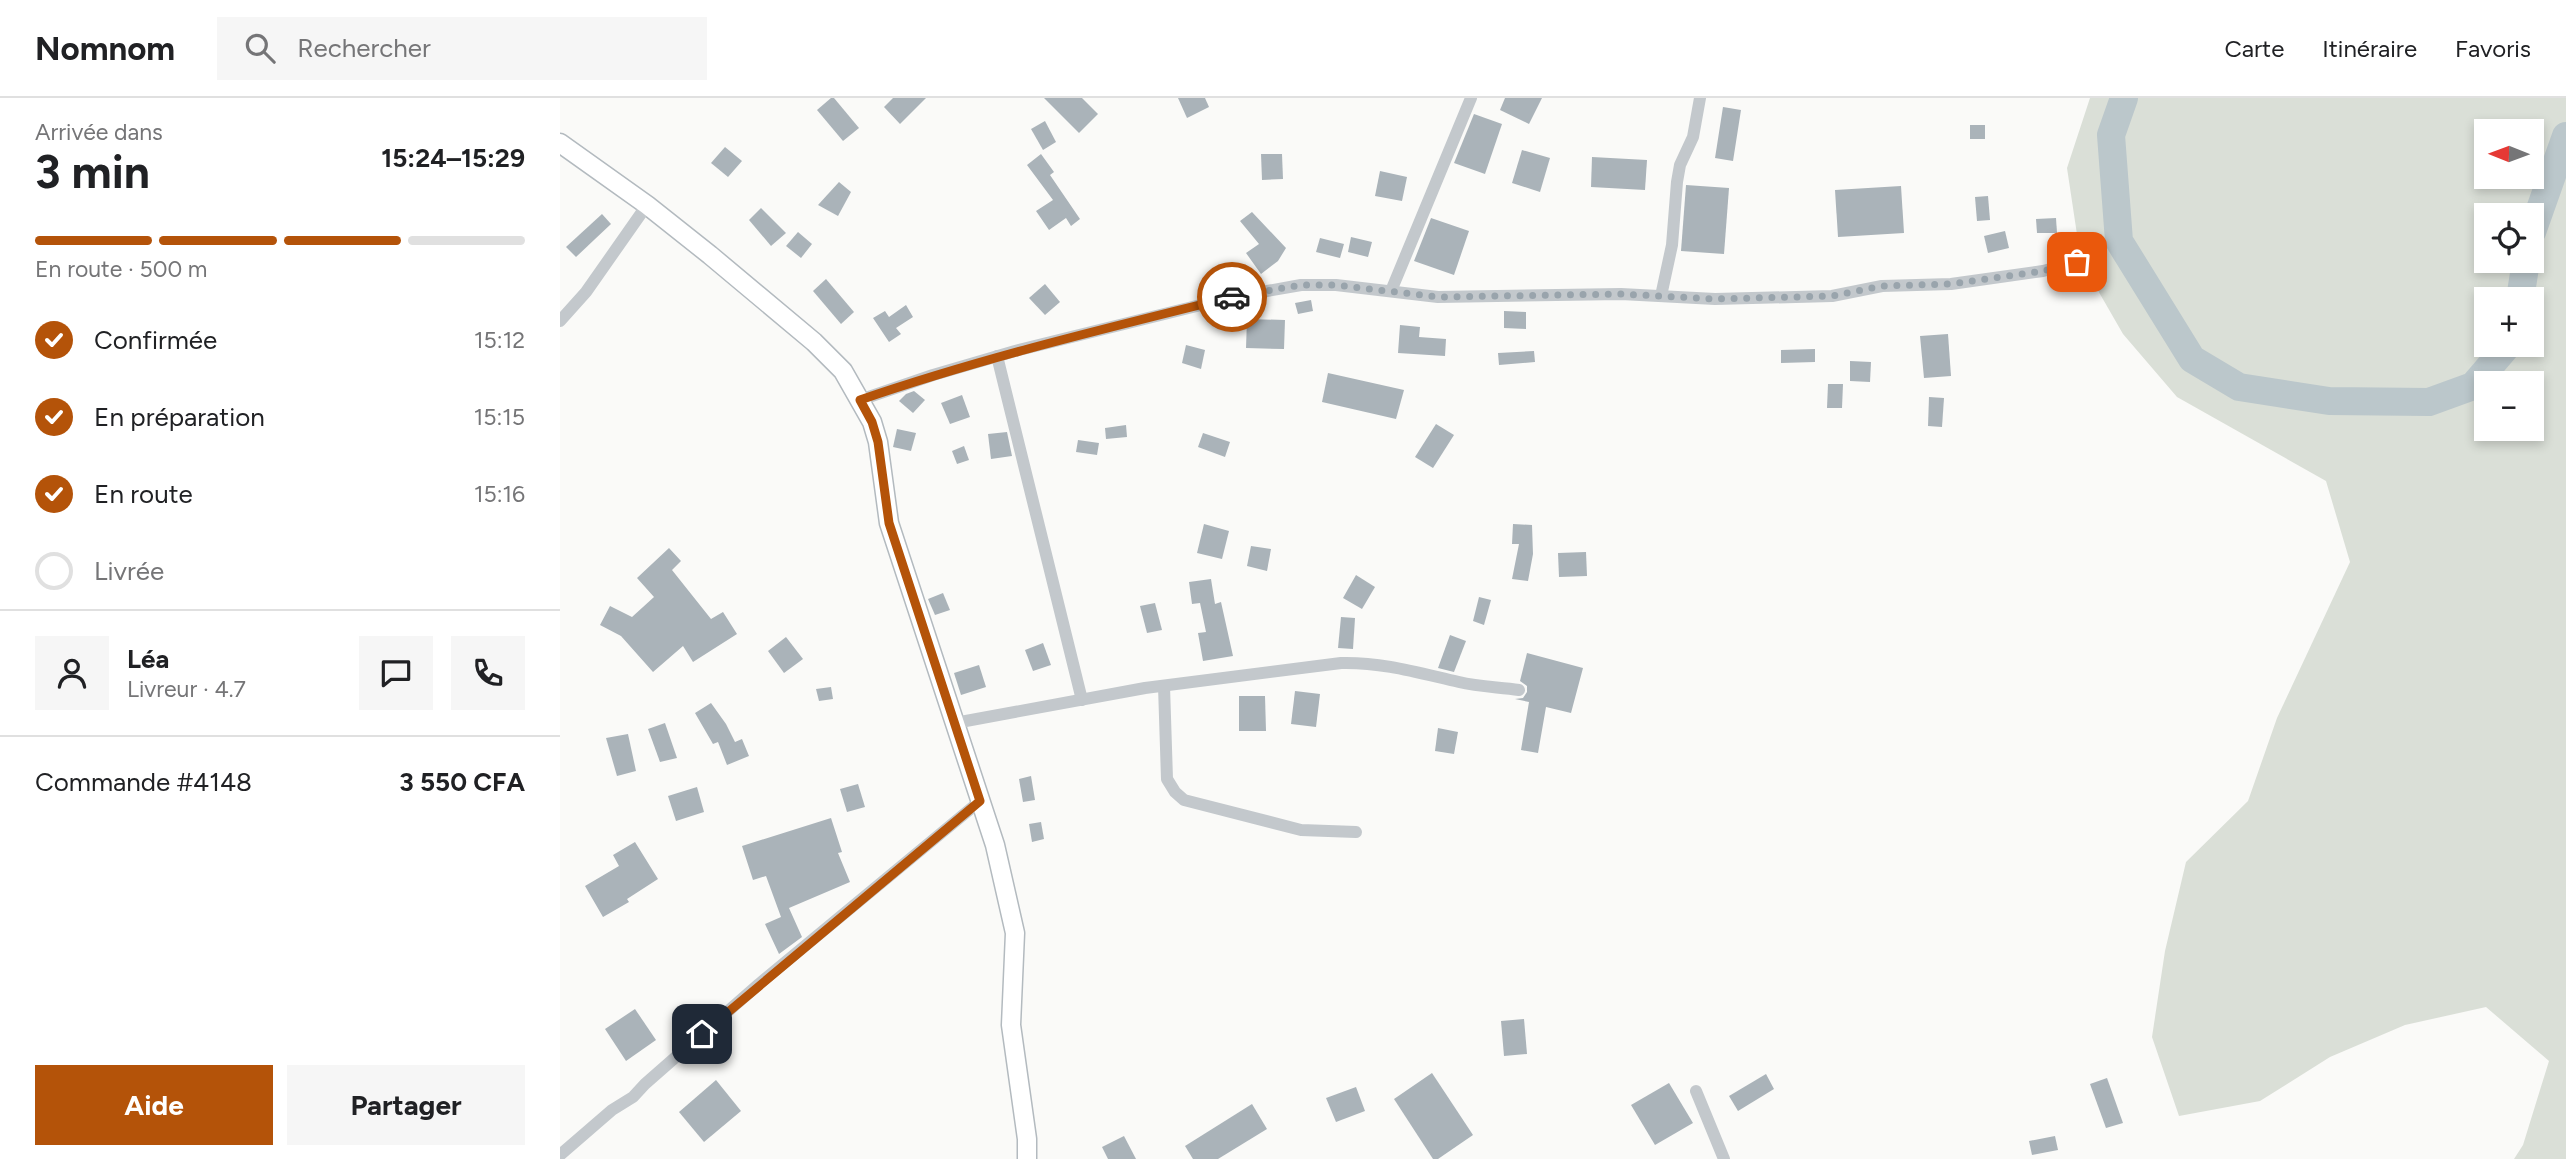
<!DOCTYPE html>
<html lang="fr">
<meta charset="utf-8">
<style>
:root{--surface:#fff;--page:#f6f6f6;--text:#202124;--muted:#757577;--line:#e0e0e0;--accent:#b45309}
body{margin:0;font-family:Figtree,sans-serif;background:var(--page);color:var(--text);height:100vh;display:flex;flex-direction:column;font-size:26px;white-space:nowrap}
*{box-sizing:border-box;margin:0}
p{font-size:23px;color:var(--muted)}
.icon{flex:none;width:38px;height:38px;fill:none;stroke:currentColor;stroke-width:2;stroke-linecap:round;stroke-linejoin:round}
.map{position:relative;flex:1;overflow:hidden}
.panel{display:flex;flex-direction:column;background:var(--surface);width:560px}
.panel>*{flex:none}
.needle{width:46px;rotate:271deg}
.buttons{position:absolute;left:1914px;top:21px;display:grid;gap:14px}
.buttons a{display:grid;place-items:center;width:70px;height:70px;border-radius:0px;background:var(--surface);box-shadow:0 4px 10px #0003;font-size:35px}
.pin{position:absolute;display:grid;place-items:center;width:60px;height:60px;color:#fff;margin:-30px;border-radius:14px;box-shadow:0 4px 10px #0006}
.courier{position:absolute;display:grid;place-items:center;width:70px;height:70px;margin:-35px;border:5px solid #b45309;border-radius:50%;background:#fff;color:#222;box-shadow:0 2px 9px #0007}
.head em{font-style:normal;font-weight:700}
.head div{display:flex;flex-direction:column-reverse}
.head{display:flex;align-items:center;justify-content:space-between;height:119px;padding:0 35px}
h1{font-size:46px;font-weight:700;line-height:52px}
.bar{display:grid;grid-template-columns:repeat(4,1fr);gap:10px 7px;align-content:center;height:84px;padding:0 35px}
.bar i{height:9px;border-radius:5px;background:var(--line)}
.bar .selected{background:var(--accent)}
.bar p{grid-column:span 4}
.line{display:flex;align-items:center;gap:18px;padding:0 35px;border-top:2px solid var(--line)}
.line div{flex:1}
.round{display:grid;place-items:center;flex:none;width:74px;height:74px;border-radius:0px;background:var(--page)}
ol{padding:0 35px;list-style:none}
li{display:flex;align-items:center;gap:21px;height:77px}
li p{margin-inline-start:auto}
li .icon{padding:7px;border-radius:50%;background:var(--accent);color:#fff;stroke-width:4}
li:last-child{color:var(--muted)}
li i{width:38px;height:38px;border:4px solid var(--line);border-radius:50%}
.action{display:flex;gap:14px;margin-top:auto;padding:14px 35px}
.action a{flex:1;height:80px;border-radius:0px;background:var(--accent);color:#fff;font-size:28px;font-weight:700;line-height:80px;text-align:center}
.action a+a{background:var(--page);color:var(--text)}
header{display:flex;align-items:center;gap:42px;box-sizing:border-box;height:98px;padding:0 35px;background:var(--surface);border-bottom:2px solid var(--line)}
header strong{font-size:33px}
nav{display:flex;gap:38px;margin-inline-start:auto;font-size:24px}
.search{width:490px;height:63px;background:var(--page);display:flex;align-items:center;gap:18px;box-sizing:border-box;padding:0 24px;border-radius:0px;color:var(--muted);font-size:26px}
main{display:flex;flex:1;min-height:0}
.map>svg:first-child{display:block}
</style>
<header>
<strong>Nomnom</strong>
<div class="search"><svg class="icon" aria-label="search" viewBox="0 0 24 24"><circle cx="10" cy="10" r="6"/><path d="M15 15l6 6"/></svg>Rechercher</div>
<nav><a>Carte</a><a>Itinéraire</a><a>Favoris</a></nav>
</header>
<main>
<section class="panel">
<div class="head"><div><h1>3 min</h1><p>Arrivée dans</p></div><em>15:24–15:29</em></div>
<div class="bar"><i class="selected"></i><i class="selected"></i><i class="selected"></i><i></i><p>En route · 500 m</p></div>
<ol>
<li><svg class="icon" aria-label="check" viewBox="0 0 24 24"><path d="M5 12l5 5 9-10"/></svg>Confirmée<p>15:12</p></li>
<li><svg class="icon" aria-label="check" viewBox="0 0 24 24"><path d="M5 12l5 5 9-10"/></svg>En préparation<p>15:15</p></li>
<li><svg class="icon" aria-label="check" viewBox="0 0 24 24"><path d="M5 12l5 5 9-10"/></svg>En route<p>15:16</p></li>
<li><i></i>Livrée</li>
</ol>
<div class="line" style="height:126px"><a class="round"><svg class="icon" aria-label="person" viewBox="0 0 24 24"><circle cx="12" cy="8" r="4"/><path d="M4 21q1-7 8-7t8 7"/></svg></a><div><b>Léa</b><p>Livreur · 4.7</p></div><a class="round"><svg class="icon" aria-label="chat" viewBox="0 0 24 24"><path d="M4 5h16v11H9l-5 4z"/></svg></a><a class="round"><svg class="icon" aria-label="phone" viewBox="0 0 24 24"><path d="M5 4h4l2 5-3 2q2 4 5 5l2-3 5 2v4C11 20 4 13 5 4z"/></svg></a></div>
<div class="line" style="height:91px"><div>Commande #4148</div><b>3 550 CFA</b></div>
<div class="action"><a>Aide</a><a>Partager</a></div>
</section>
<div class="map">
<svg width="2006" height="1061" viewBox="0 0 2006 1061">
<rect width="100%" height="100%" fill="#fafaf8"/>
<path fill="#dadfd7" fill-rule="evenodd" d="M1530 0H2006V1061H1954L1963 1047 1989 963 1926 909 1845 927 1770 959 1700 1003 1619 1018 1592 939 1605 853 1626 764 1688 703 1717 620 1790 464 1766 383 1617 299 1563 236 1521 163 1507 70ZM1927 33H1972V79H1927ZM1927 117H1972V163H1927ZM1927 201H1972V247H1927ZM1927 285H1972V331H1927Z"/>
<g fill="none" stroke-linecap="round" stroke-linejoin="round">
<g stroke="#bbc7cb" stroke-width="28">
<polyline points="1564,0 1551,37 1559,143 1632,261 1679,289 1769,303 1869,304 1913,288 1948,247"/>
<polyline points="1972,134 2006,38"/>
<polyline points="1960,201 1966,163"/>
</g>
</g>
<g fill="#aab3b9">
<polygon points="271,0 274,0 299,30 283,43 257,12"/>
<polygon points="333,0 366,0 340,26 324,9"/>
<polygon points="484,0 522,0 538,16 519,35"/>
<polygon points="618,0 645,0 649,9 627,20"/>
<polygon points="945,0 982,0 969,26 940,12"/>
<polygon points="1163,9 1181,12 1173,63 1155,60"/>
<polygon points="914,16 942,26 925,76 894,65"/>
<polygon points="485,23 496,44 483,52 471,31"/>
<rect x="1410" y="27" width="15" height="14"/>
<polygon points="165,49 182,63 168,79 151,65"/>
<polygon points="962,52 990,60 980,94 952,85"/>
<polygon points="481,56 494,74 490,77 520,121 511,128 506,120 489,132 476,113 493,102 467,67"/>
<polygon points="701,56 722,56 723,81 702,82"/>
<polygon points="1032,59 1087,62 1085,92 1031,89"/>
<polygon points="820,73 847,79 842,103 815,98"/>
<polygon points="279,84 291,94 278,118 258,107"/>
<polygon points="1126,87 1169,90 1164,156 1121,153"/>
<polygon points="1341,88 1344,135 1278,139 1275,92"/>
<polygon points="1428,98 1430,122 1417,123 1415,99"/>
<polygon points="201,110 226,135 211,148 189,122"/>
<polygon points="692,114 726,150 718,163 701,176 686,155 699,146 680,123"/>
<polygon points="42,116 51,126 16,159 6,149"/>
<polygon points="871,120 909,133 894,177 854,163"/>
<polygon points="1496,120 1497,135 1477,135 1476,121"/>
<polygon points="1445,133 1449,150 1428,155 1424,138"/>
<polygon points="238,134 252,146 241,160 226,148"/>
<polygon points="791,139 812,144 808,159 788,154"/>
<polygon points="760,140 784,146 780,160 756,154"/>
<polygon points="266,181 294,214 281,226 253,193"/>
<polygon points="485,186 500,204 485,217 469,200"/>
<polygon points="751,202 753,213 738,216 735,205"/>
<polygon points="346,207 353,219 336,230 341,236 329,244 313,220 325,213 329,219"/>
<polygon points="944,213 966,214 966,231 944,230"/>
<polygon points="687,221 725,222 724,251 686,250"/>
<polygon points="840,227 860,229 859,239 886,241 885,258 838,255"/>
<polygon points="1388,236 1391,278 1364,280 1360,238"/>
<polygon points="626,247 645,252 641,271 622,265"/>
<polygon points="1255,251 1255,264 1221,265 1221,252"/>
<polygon points="974,253 975,264 939,267 938,255"/>
<polygon points="1290,263 1311,264 1310,284 1290,283"/>
<polygon points="768,275 844,292 836,321 762,304"/>
<polygon points="1268,286 1283,286 1282,310 1267,310"/>
<polygon points="354,293 365,302 353,315 339,303 346,296"/>
<polygon points="402,297 410,319 390,326 381,305"/>
<polygon points="1369,299 1384,300 1382,329 1368,328"/>
<polygon points="876,326 894,337 873,370 855,359"/>
<polygon points="566,327 567,339 546,341 545,330"/>
<polygon points="337,331 356,335 351,353 333,349"/>
<polygon points="447,334 452,358 431,361 428,336"/>
<polygon points="643,335 670,344 665,359 638,349"/>
<polygon points="518,342 539,345 537,357 516,354"/>
<polygon points="404,348 409,362 397,366 392,353"/>
<polygon points="644,426 669,433 662,461 637,455"/>
<polygon points="953,426 972,427 973,456 968,483 952,481 959,446 952,446"/>
<polygon points="691,448 711,451 707,473 687,468"/>
<polygon points="109,450 121,463 112,472 151,521 163,514 177,536 133,564 123,548 93,574 61,538 40,527 50,508 72,519 94,499 77,480"/>
<polygon points="1026,454 1027,478 999,479 998,455"/>
<polygon points="796,477 815,489 802,511 783,500"/>
<polygon points="651,481 655,506 661,504 673,558 643,563 638,535 646,534 640,505 632,506 629,484"/>
<polygon points="383,495 390,512 375,517 368,501"/>
<polygon points="919,499 931,502 924,527 913,523"/>
<polygon points="595,505 602,532 587,535 580,508"/>
<polygon points="781,519 795,520 793,551 778,550"/>
<polygon points="890,537 906,543 894,574 878,570"/>
<polygon points="226,539 243,561 224,575 208,553"/>
<polygon points="483,545 491,567 473,573 465,552"/>
<polygon points="967,555 1023,570 1011,615 986,609 978,655 961,652 969,604 955,601 963,600 967,594 967,588 960,583"/>
<polygon points="419,567 426,589 401,597 394,575"/>
<polygon points="271,589 273,601 259,603 256,591"/>
<polygon points="735,593 760,596 756,629 731,626"/>
<polygon points="679,598 705,598 706,633 679,633"/>
<polygon points="151,605 166,626 175,644 182,641 189,658 167,667 158,644 153,646 135,615"/>
<polygon points="105,625 117,660 100,664 88,631"/>
<polygon points="878,630 898,634 894,656 875,653"/>
<polygon points="68,636 76,673 57,678 46,640"/>
<polygon points="471,678 475,702 463,704 459,681"/>
<polygon points="298,686 305,709 287,714 280,691"/>
<polygon points="137,689 144,714 116,723 108,698"/>
<polygon points="271,720 282,754 278,755 290,784 229,810 242,839 219,856 205,826 221,819 206,778 193,782 182,748"/>
<polygon points="481,724 484,741 472,744 469,726"/>
<polygon points="75,744 98,781 67,801 69,804 43,819 25,788 59,768 53,757"/>
<polygon points="75,911 96,942 66,963 45,931"/>
<polygon points="964,921 967,956 944,958 941,923"/>
<polygon points="872,975 913,1037 878,1061 873,1061 834,1001"/>
<polygon points="1206,976 1214,991 1178,1013 1169,998"/>
<polygon points="1547,980 1563,1025 1546,1030 1530,986"/>
<polygon points="156,982 181,1013 144,1044 119,1014"/>
<polygon points="1109,985 1133,1025 1095,1047 1071,1007"/>
<polygon points="796,989 805,1013 776,1024 766,1000"/>
<polygon points="692,1006 707,1031 658,1061 633,1061 625,1048"/>
<polygon points="564,1038 576,1061 548,1061 542,1049"/>
<polygon points="1495,1038 1498,1052 1472,1057 1469,1043"/>
</g>
<g fill="none" stroke-linecap="round" stroke-linejoin="round">
<defs>
<polyline id="secondary" points="0,45 87,107 150,157 254,244 283,273 312,324 318,344 329,425 435,747 455,835 451,927 467,1041 467,1061"/>
</defs>
<use href="#secondary" stroke="#b3babf" stroke-width="21"/>
<g stroke="#c3c8cc" stroke-width="12">
<polyline points="831,193 911,0"/>
<polyline points="1101,198 1112,147 1117,84 1120,67 1133,39 1140,0"/>
<polyline points="0,223 26,194 87,107"/>
<polyline points="437,258 522,602"/>
<polyline points="300,302 373,277 455,253 673,199 741,187 776,187 878,199 1061,196 1155,201 1272,198 1322,188 1391,186 1483,173 1517,164"/>
<polyline points="604,588 607,681 615,694 624,702 741,732 796,734"/>
<path d="M395 625 585 590 781 565C823 564 859 575 899 584 919 589 939 589 959 592"/>
<polyline points="1136,993 1164,1061"/>
<polyline points="0,1057 52,1012 73,999 85,986 199,886 420,703"/>
</g>
<use href="#secondary" stroke="#fff" stroke-width="18"/>
</g>
<g fill="none" stroke-linecap="round" stroke-linejoin="round">
<polyline stroke="#99a4ac" stroke-width="7" stroke-dasharray="0 12.6" points="672,199 741,187 776,187 878,199 1061,196 1155,201 1272,198 1322,188 1391,186 1483,173 1517,164"/>
<path stroke="#b45309" stroke-width="9" d="M142 936 420 703 329 425 318 344 312 324 300 302C422 260 547 230 672 199"/>
</g>
</svg>
<div class="buttons">
<a><svg class="needle" viewBox="-14 -14 28 28"><path d="M0-13l5 13h-10z" fill="#e53935"/><path d="M0 13l5-13h-10z" fill="#757577"/></svg></a>
<a><svg class="icon" aria-label="locate" viewBox="0 0 24 24"><circle cx="12" cy="12" r="6"/><path d="M12 2v4M12 18v4M2 12h4M18 12h4"/></svg></a>
<a>+</a>
<a>−</a>
</div>
<div class="pin" style="left:1517px;top:164px;background:#ea580c"><svg class="icon" aria-label="bag" viewBox="0 0 24 24"><path d="M5 8h14l-1 12H6zM9 8a3 3 0 0 1 6 0"/></svg></div>
<div class="pin" style="left:142px;top:936px;background:#1f2937"><svg class="icon" aria-label="home" viewBox="0 0 24 24"><path d="M3 11l9-7 9 7M6 9v11h12V9"/></svg></div>
<div class="courier" style="left:672px;top:199px"><svg class="icon" aria-label="car" viewBox="0 0 24 24"><path d="M5 17H2v-5l4-1 3-4h7l3 4 3 1v5h-3M9 17h6M6 11h13"/><circle cx="7" cy="17" r="2"/><circle cx="17" cy="17" r="2"/></svg></div>
</div>
</main>
